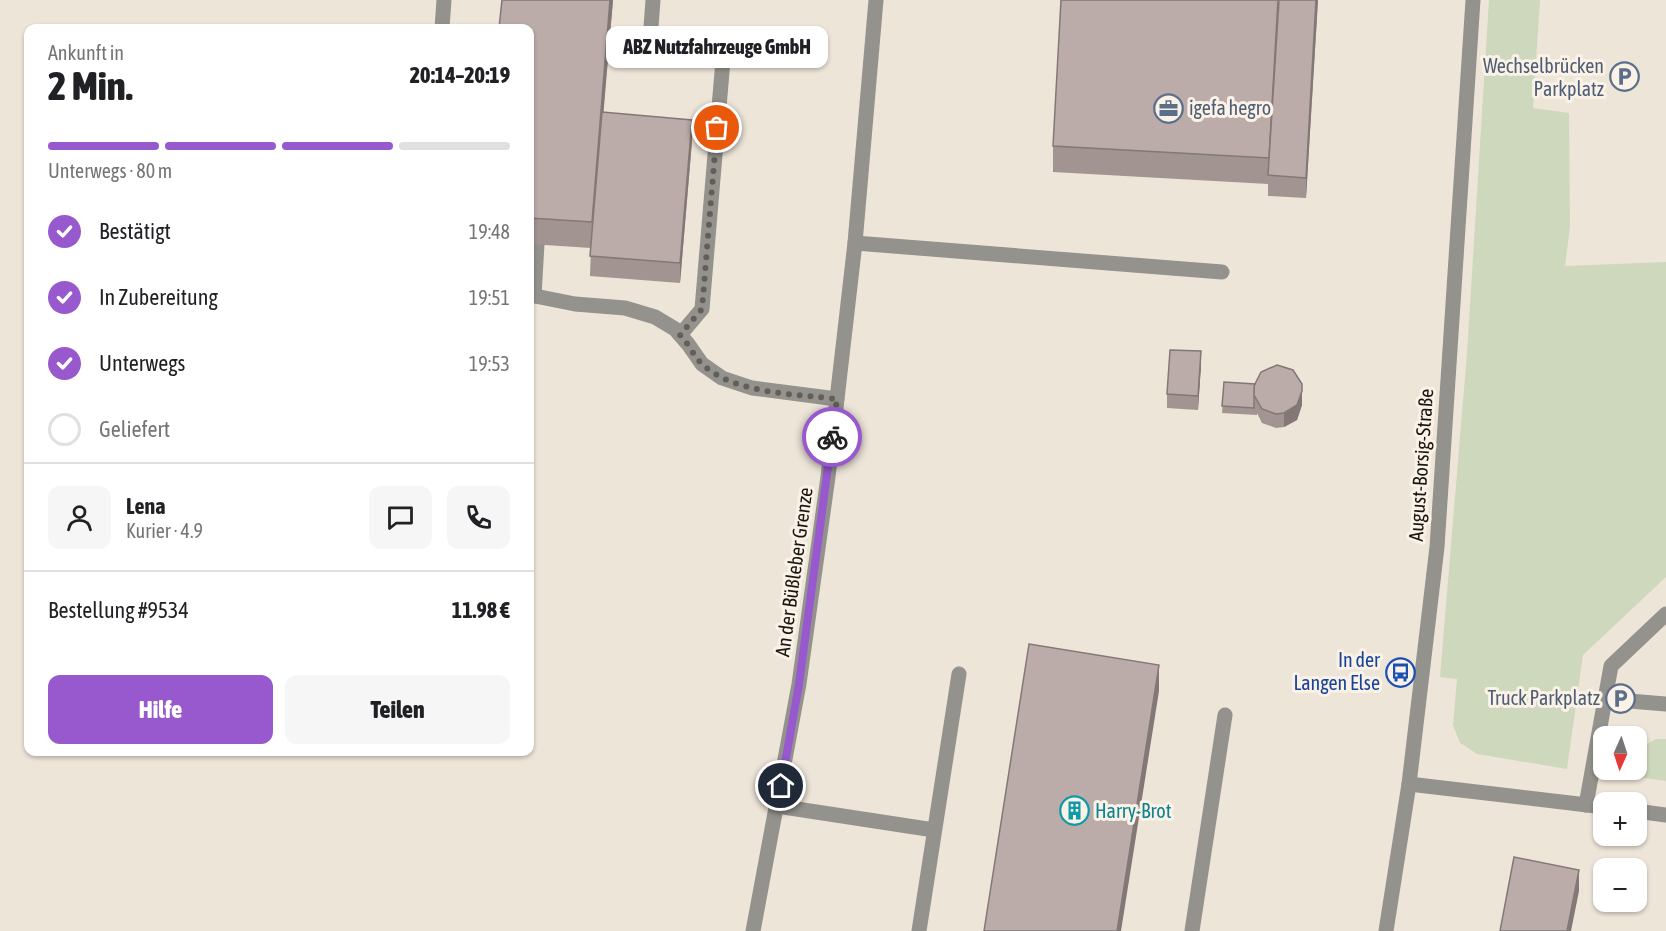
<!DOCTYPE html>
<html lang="de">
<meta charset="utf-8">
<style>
:root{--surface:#fff;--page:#f6f6f6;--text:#202124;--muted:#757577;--line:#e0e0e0;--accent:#9859cf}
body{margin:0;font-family:"Asap Condensed",sans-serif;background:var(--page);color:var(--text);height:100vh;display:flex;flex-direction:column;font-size:22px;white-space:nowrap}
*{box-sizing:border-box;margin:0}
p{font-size:20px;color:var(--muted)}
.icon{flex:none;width:33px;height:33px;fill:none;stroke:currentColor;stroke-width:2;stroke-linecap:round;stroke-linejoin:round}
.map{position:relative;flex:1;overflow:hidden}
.side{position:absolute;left:24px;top:24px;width:510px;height:732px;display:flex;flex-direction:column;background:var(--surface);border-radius:12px;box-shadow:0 2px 4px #0004}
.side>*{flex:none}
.needle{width:39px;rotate:183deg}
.controls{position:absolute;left:1593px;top:726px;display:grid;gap:12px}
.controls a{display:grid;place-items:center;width:54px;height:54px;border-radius:12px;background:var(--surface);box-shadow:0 2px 4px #0004;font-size:30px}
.pin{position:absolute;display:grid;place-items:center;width:51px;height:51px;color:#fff;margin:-26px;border:3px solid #fff;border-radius:50%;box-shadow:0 2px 6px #0007}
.courier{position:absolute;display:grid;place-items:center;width:60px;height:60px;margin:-30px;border:4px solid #9859cf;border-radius:50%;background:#fff;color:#222;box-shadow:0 2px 8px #0007}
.bubble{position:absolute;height:42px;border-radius:12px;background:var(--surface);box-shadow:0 2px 4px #0004;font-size:20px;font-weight:800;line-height:42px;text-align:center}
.overview em{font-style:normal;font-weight:800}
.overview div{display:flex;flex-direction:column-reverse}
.overview{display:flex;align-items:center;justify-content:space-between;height:102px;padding:0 24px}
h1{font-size:39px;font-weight:800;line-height:45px}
.bar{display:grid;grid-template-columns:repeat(4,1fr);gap:9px 6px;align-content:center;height:72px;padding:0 24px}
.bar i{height:8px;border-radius:4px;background:var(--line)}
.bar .on{background:var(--accent)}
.bar p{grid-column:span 4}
.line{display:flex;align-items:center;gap:15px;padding:0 24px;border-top:2px solid var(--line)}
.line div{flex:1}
.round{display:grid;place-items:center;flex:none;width:63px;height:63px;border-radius:12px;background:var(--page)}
ol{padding:0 24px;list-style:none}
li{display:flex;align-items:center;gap:18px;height:66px}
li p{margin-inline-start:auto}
li .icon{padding:6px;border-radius:50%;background:var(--accent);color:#fff;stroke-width:4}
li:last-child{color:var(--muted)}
li i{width:33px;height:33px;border:3px solid var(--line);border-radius:50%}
.button{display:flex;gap:12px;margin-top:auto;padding:12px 24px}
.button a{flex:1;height:69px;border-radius:12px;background:var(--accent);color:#fff;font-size:24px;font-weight:800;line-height:69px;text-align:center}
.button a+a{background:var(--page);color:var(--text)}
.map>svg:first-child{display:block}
</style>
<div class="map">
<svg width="1666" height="931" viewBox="0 0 1666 931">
<rect width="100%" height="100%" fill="#eee5d9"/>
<g fill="#ced8bd">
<polygon points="1489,0 1540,0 1533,108 1569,113 1570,227 1565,266 1666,262 1666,577 1583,655 1567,769 1477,754 1460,743 1453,725 1457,679 1440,677 1467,353"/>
<polygon points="1656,739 1666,739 1666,781 1628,776 1630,770 1636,770 1637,750"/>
</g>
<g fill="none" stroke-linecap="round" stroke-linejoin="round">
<g stroke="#94928d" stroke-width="15">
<polyline points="653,0 649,54 723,60 702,309 680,335"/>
<polyline points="442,28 444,0"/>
<polyline points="855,243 1222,272"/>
<polyline points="530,295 575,304 625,308 655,317 675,329 688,344 702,364 722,378 752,388 837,399"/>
<polyline points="534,296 537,244"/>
<polyline points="1605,699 1666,704"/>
<polyline points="1409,784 1604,807"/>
<polyline points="1586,805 1611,666 1666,614"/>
<polyline points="777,806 934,830"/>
<polyline points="1636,811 1666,815"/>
<polyline points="753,931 799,684 828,477 855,243 876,0"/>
<polyline points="919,931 959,674"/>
<polyline points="1192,931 1225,715"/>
<polyline points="1386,931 1409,784 1437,547 1473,0"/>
</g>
</g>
<g fill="#a19491">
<polygon points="502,0 613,0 603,113 692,141 680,283 590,276 591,248 530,244 530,28"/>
<polygon points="1318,0 1306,198 1268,196 1268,184 1053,172 1053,146"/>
<polygon points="1201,365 1198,410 1167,408 1167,394"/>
<polygon points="1224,382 1302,405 1297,420 1284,427 1276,428 1262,423 1257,413 1257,415 1222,413"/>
</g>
<g fill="#837876">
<polygon points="610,0 613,0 592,248 592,222"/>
<polygon points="1316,0 1318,0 1306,198 1306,178"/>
<polygon points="692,120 692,141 680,283 680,263"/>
<polygon points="1201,351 1201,365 1198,410 1198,396"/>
<polygon points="1302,391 1302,405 1297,420 1284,427 1284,413"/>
<polygon points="1159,665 1159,691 1121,931 1117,931"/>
<polygon points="1579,870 1579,891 1571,931 1567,931"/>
</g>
<g fill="#bbaca9" stroke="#837876" stroke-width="1.5">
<polygon points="502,0 610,0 592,222 530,218 530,28 499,28"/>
<polygon points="1061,0 1278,0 1269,158 1053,146"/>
<polygon points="1279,0 1316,0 1306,178 1268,175"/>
<polygon points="602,112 692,120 680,263 590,256"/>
<polygon points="1170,350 1201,351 1198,396 1167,394"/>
<polygon points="1277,365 1293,370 1302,384 1302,391 1297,405 1284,413 1276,414 1262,409 1254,395 1254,386 1261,372"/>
<polygon points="1224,382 1255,384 1254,386 1254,408 1222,406"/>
<polygon points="1029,644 1159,665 1117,931 984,931"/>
<polygon points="1514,857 1579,870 1567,931 1500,931"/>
</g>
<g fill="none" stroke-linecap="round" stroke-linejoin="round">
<path stroke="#645e58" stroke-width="6" stroke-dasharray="0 10.8" d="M717 128 702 309 680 335C689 344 694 357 703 365 735 394 796 394 837 399L832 437"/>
<polyline stroke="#9859cf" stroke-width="8" points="781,786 799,684 832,437"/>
</g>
<defs>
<symbol id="parking-ring" viewBox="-11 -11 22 22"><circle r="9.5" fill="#fbf2e7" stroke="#5c6f8a" stroke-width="1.5"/><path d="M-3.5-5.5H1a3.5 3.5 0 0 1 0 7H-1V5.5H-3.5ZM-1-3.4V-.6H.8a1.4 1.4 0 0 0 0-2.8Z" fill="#5c6f8a"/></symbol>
<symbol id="office-ring" viewBox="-11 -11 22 22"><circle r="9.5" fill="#fbf2e7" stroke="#5c6f8a" stroke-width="1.5"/><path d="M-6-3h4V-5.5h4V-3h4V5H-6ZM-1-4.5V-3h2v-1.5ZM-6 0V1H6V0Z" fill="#5c6f8a"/></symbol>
<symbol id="bus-ring" viewBox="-11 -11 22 22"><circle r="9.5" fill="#fbf2e7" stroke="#1a4fb4" stroke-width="1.5"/><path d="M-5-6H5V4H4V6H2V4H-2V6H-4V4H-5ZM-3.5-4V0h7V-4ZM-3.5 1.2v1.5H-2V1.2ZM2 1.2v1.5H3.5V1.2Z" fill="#1a4fb4"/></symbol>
<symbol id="building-ring" viewBox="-11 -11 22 22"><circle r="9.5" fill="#fbf2e7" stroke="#0f9aa8" stroke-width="1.5"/><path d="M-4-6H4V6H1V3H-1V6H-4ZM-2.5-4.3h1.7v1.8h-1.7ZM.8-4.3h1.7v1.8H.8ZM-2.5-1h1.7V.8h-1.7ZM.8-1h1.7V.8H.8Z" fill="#0f9aa8"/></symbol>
</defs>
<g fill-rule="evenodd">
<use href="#parking-ring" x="1608" y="60" width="33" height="33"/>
<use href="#office-ring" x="1152" y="92" width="33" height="33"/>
<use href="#bus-ring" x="1384" y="656" width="33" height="33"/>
<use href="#parking-ring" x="1604" y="682" width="33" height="33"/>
<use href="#building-ring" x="1058" y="794" width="33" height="33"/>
</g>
<g text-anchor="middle" stroke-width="6" stroke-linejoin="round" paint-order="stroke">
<g font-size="20" fill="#4e5e75" stroke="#fbf2e7" text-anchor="end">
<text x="1604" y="73">Wechselbrücken<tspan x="1604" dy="23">Parkplatz</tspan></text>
<text x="1189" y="115" text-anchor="start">igefa hegro</text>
<text x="1600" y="705">Truck Parkplatz</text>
</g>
<g font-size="20" fill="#191612" stroke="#fbf2e7">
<text transform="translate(1421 465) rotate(-86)" y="7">August-Borsig-Straße</text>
<text transform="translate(794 572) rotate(-82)" y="7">An der Büßleber Grenze</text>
</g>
<g font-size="20" fill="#164399" stroke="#fbf2e7" text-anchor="end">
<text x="1380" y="667">In der<tspan x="1380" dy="23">Langen Else</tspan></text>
</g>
<g font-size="20" fill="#0d838f" stroke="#fbf2e7" text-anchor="start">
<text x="1095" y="818">Harry-Brot</text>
</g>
</g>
</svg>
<div class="controls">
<a><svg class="needle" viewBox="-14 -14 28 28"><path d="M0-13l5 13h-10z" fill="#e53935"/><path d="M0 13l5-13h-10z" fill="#757577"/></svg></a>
<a>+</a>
<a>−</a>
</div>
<div class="pin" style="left:717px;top:128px;background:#ea580c"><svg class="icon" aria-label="bag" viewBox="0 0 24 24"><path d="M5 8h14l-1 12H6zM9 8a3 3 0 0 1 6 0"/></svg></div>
<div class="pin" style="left:781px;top:786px;background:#1f2937"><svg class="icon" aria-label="home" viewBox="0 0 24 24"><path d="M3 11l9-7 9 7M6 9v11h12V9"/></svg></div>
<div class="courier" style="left:832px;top:437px"><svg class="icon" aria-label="bike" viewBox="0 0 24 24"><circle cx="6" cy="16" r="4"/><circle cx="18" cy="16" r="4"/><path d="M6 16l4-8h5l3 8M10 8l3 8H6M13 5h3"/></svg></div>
<div class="bubble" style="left:606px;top:26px;width:222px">ABZ Nutzfahrzeuge GmbH</div>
<section class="side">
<div class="overview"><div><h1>2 Min.</h1><p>Ankunft in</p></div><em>20:14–20:19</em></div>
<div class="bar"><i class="on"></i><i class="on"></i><i class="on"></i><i></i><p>Unterwegs · 80 m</p></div>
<ol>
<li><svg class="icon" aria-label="check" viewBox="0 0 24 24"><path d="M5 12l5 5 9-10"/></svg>Bestätigt<p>19:48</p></li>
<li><svg class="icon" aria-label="check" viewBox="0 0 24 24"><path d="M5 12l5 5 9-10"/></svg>In Zubereitung<p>19:51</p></li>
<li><svg class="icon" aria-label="check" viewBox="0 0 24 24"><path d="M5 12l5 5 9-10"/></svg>Unterwegs<p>19:53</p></li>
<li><i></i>Geliefert</li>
</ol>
<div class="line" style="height:108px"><a class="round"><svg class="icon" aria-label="person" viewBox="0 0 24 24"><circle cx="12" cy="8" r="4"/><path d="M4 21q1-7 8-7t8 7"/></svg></a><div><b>Lena</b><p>Kurier · 4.9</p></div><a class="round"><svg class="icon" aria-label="chat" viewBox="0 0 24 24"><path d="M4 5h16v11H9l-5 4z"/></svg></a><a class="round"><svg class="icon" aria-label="phone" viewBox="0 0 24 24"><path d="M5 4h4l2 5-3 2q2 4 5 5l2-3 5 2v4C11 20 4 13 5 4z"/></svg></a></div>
<div class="line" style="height:78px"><div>Bestellung #9534</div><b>11.98 €</b></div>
<div class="button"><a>Hilfe</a><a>Teilen</a></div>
</section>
</div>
